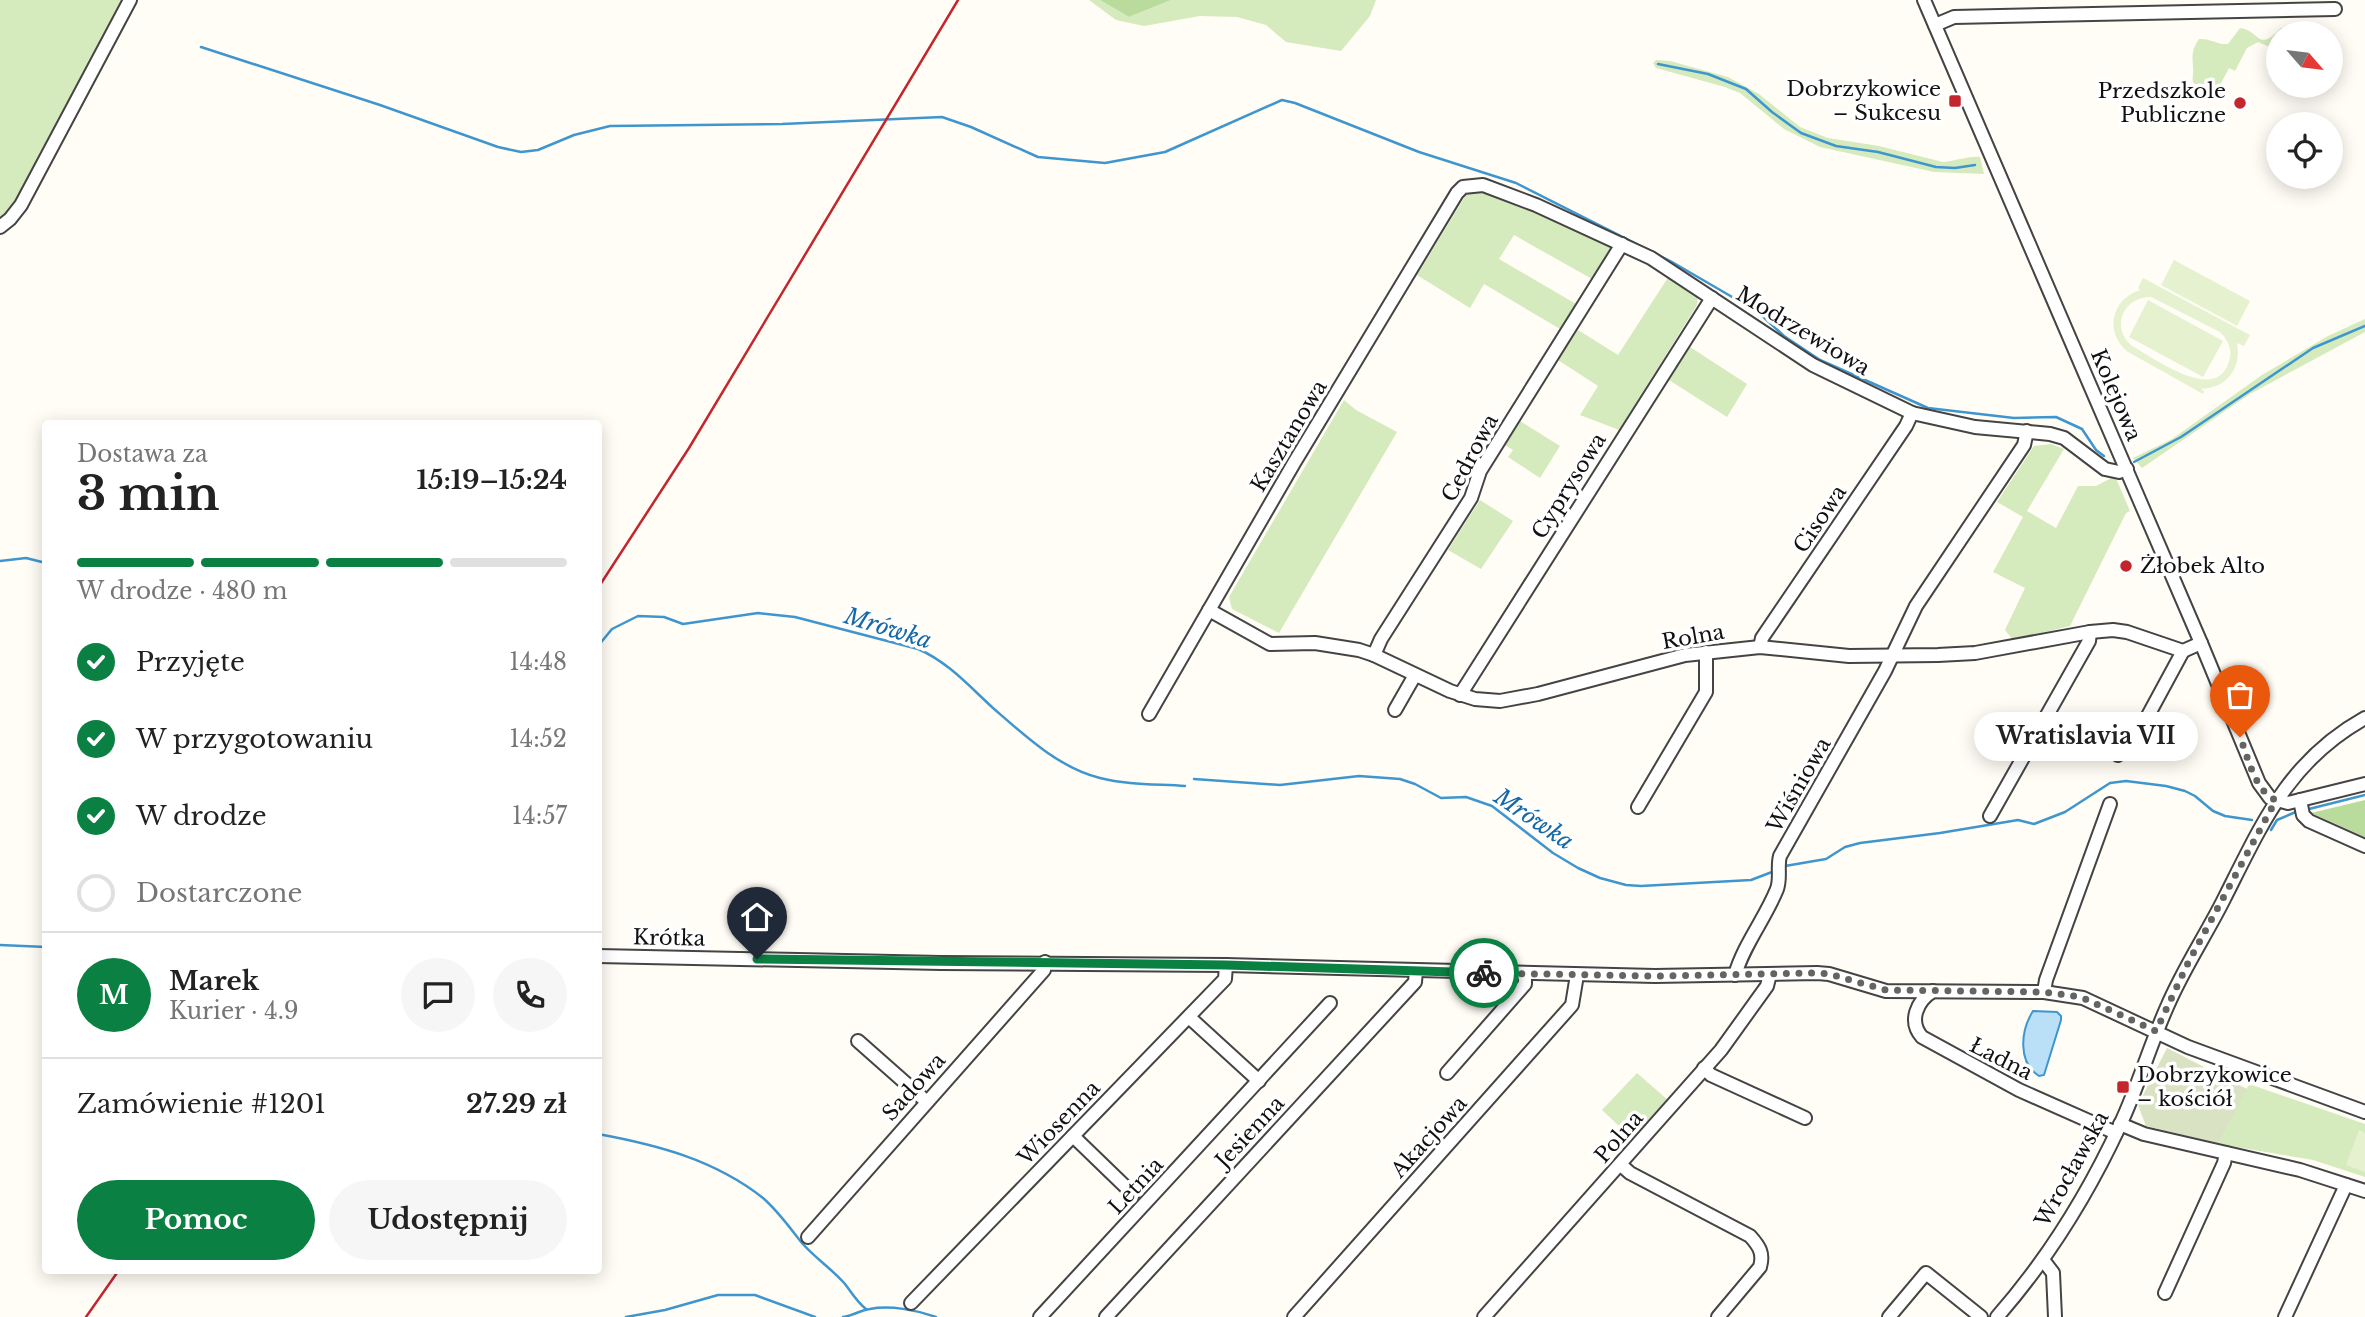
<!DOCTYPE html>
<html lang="pl">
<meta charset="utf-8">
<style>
:root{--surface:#fff;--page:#f6f6f6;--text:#222;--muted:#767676;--line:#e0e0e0;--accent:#0b8043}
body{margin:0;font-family:"Libre Baskerville",serif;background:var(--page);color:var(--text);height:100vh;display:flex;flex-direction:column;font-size:26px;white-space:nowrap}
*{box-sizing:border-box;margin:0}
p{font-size:23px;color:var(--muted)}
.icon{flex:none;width:38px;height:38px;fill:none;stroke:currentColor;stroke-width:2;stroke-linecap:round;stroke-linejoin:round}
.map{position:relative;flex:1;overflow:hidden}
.details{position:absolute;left:42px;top:420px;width:560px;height:854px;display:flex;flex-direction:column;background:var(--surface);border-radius:7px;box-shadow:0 4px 18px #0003}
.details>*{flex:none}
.needle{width:46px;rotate:118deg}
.controls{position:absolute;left:2266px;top:21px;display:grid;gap:14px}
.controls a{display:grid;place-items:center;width:77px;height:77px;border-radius:50%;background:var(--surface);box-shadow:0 4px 18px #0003;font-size:35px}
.pin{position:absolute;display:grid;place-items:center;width:60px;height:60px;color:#fff;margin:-72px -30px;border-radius:50% 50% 50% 0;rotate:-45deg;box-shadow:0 0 7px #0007}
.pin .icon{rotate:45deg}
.courier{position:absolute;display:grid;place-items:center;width:70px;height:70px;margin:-35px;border:5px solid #0b8043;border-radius:50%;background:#fff;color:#222;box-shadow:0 2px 9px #0007}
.bubble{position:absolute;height:49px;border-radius:24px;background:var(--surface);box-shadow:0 4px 18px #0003;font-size:23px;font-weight:700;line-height:49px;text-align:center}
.summary em{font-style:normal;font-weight:700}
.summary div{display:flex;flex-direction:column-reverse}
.summary{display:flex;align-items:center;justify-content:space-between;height:119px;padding:0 35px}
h1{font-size:46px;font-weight:700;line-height:52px}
.bar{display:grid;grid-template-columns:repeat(4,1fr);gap:10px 7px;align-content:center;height:84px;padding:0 35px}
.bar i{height:9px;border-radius:5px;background:var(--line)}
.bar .selected{background:var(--accent)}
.bar p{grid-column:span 4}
.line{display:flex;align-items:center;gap:18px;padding:0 35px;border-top:2px solid var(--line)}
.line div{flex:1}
.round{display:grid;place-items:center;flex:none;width:74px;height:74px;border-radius:37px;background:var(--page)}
ol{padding:0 35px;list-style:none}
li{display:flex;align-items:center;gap:21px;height:77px}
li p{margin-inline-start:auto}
li .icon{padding:7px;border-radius:50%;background:var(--accent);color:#fff;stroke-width:4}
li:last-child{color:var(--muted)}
li i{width:38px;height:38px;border:4px solid var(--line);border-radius:50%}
.cta{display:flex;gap:14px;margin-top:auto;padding:14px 35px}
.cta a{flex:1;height:80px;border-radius:42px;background:var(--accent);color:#fff;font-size:28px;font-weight:700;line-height:80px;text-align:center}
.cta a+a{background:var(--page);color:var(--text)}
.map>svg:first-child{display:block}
</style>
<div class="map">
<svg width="2365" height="1317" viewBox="0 0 2365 1317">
<rect width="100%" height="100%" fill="#fffdf5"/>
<g fill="#d5ebbd">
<polygon points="0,0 124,0 9,213 0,219"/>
<polygon points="1089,0 1100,0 1129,17 1171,0 1376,0 1370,16 1341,51 1286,42 1266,25 1237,17 1200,16 1144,26 1116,20"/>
<path d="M2288 27 2294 28 2295 33H2278V58L2270 47 2258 42 2247 48 2235 71 2229 68 2219 87 2208 82 2199 87 2194 85C2191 77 2194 75 2193 67 2192 55 2192 49 2199 39 2210 38 2218 45 2228 44L2240 28C2261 31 2257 53 2281 28Z"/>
<path d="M1656 60 1670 61 1728 77 1759 94 1800 127 1828 138 1879 146 1943 162C1957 161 1967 156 1980 157L1984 174 1934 172 1820 147 1784 129 1740 93 1725 87 1656 68 1653 63Z"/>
<polygon points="1482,189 1612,246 1613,252 1597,279 1592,279 1514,235 1499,259 1576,304 1560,329 1484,284 1470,308 1417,275 1466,195"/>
<polygon points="1669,276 1698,295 1697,305 1619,430 1580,415 1598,386 1558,360 1578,330 1618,355"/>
<polygon points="2365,319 2365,332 2250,394 2142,468 2133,458 2172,439 2262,375 2328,336"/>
<polygon points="1690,347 1747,384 1727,417 1669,380"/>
<polygon points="1344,400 1356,410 1397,432 1279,633 1232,609 1229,597"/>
<polygon points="1520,421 1560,446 1540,478 1508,457 1513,450 1505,445"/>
<polygon points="2051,444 2064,449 2027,511 2056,528 2078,486 2096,486 2115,476 2130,511 2126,513 2070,626 2013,640 2005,630 2025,588 1993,572 2023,517 1997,502 2034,446"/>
<polygon points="1480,500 1513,521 1481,569 1448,550"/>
<polygon points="1637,1073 1669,1101 1634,1140 1602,1110"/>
<polygon points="2249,1084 2365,1124 2365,1177 2313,1160 2219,1144"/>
</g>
<g fill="#b9dc9c">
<polygon points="1100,0 1171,0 1129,17"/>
<polygon points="2365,800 2365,837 2311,813"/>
</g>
<polygon fill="#d9e3c4" points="2167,1048 2247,1089 2219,1144 2146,1126 2138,1105"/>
<g fill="#e6f2cf" fill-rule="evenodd">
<polygon points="2174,260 2250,301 2237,326 2161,285"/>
<path d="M2143 278 2250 335 2244 346 2237 343C2242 368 2227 388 2201 389L2204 391 2203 394 2128 352C2104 333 2111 299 2140 290L2138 288ZM2151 297 2220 332C2228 340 2233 350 2229 361 2217 405 2154 358 2132 346 2110 327 2123 297 2151 297Z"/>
<polygon points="2148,300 2223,341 2203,377 2129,337"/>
<polygon points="2359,1130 2365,1133 2365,1172 2346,1165"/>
</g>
<path fill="#b9e0f7" stroke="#3f96cf" stroke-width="2" d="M2033 1011 2057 1012 2061 1016V1020L2044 1075 2039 1076C2017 1062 2021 1030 2033 1011Z"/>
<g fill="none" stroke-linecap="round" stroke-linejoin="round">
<g stroke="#3f96cf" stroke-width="2.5">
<polyline points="201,47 380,105 498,147 521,152 538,150 574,135 610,126 782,124 942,117 971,127 1038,157 1105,163 1165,152 1282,100 1295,103 1419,152 1516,183 1672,262 1758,312 1784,336 1820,360 1928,408 2014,418 2056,417 2082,429 2096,450 2104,456"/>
<polyline points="1658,64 1708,74 1746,89 1772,112 1801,133 1836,146 1878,152 1936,167 1955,168 1975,165"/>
<polyline points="2134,462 2181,437 2313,348 2365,326"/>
<polyline points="0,561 26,558 46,563"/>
<path d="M598 646 612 629 638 616 664 617 683 624 758 613 795 617 918 649C948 662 969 686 993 708 1024 735 1059 768 1100 778 1127 785 1157 784 1185 786"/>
<polyline points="1194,779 1280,785 1359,776 1400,779 1415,784 1441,798 1466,797 1492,806 1553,853 1578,868 1600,878 1626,885 1641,886 1751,880 1772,872"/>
<polyline points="2305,810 2365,795"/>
<polyline points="2271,830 2277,820 2298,811"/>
<polyline points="1785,866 1826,859 1845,847 1860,843 1940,833 2018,820 2034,824 2065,812 2110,783 2126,781 2166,786 2185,791 2195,796 2213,811 2225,816 2252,820"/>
<polyline points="0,945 46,947"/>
<polyline points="598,971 600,970"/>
<path d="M598 1134C658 1145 715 1160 763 1198 778 1211 790 1228 802 1243 815 1258 832 1269 845 1284 852 1293 857 1302 866 1309"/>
<polyline points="626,1317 665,1310 718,1295 755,1295 815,1317"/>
<path d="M843 1317C853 1316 860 1310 870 1309 890 1305 916 1310 936 1317"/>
</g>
<defs>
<g id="minor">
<polyline points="1924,0 2201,643 2259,783 2270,798 2288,803 2365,784"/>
<polyline points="1935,25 1954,17 2335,9"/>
<polyline points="0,227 10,219 21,205 130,0"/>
<polyline points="1209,610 1270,644 1315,643 1359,650 1374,655 1450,691 1475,699 1500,701 1538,694 1685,655 1760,647 1849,656 1938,655 1975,653 2090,632 2113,630 2127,632 2183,651 2201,643"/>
<polyline points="1760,647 1762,638 1906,426 1912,413"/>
<polyline points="1374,655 1381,639 1471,498 1480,471 1622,244"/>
<polyline points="1460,695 1712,298"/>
<polyline points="1395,710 1415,675"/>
<polyline points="1149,714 1294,463 1457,193 1463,187 1483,185 1536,205 1651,258 1813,365 1912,413 1975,427 2050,434 2064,438 2105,469 2119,472 2127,469"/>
<polyline points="2118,755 2130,734 2144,723 2183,651"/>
<polyline points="2300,800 2303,815 2309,821 2365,846"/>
<polyline points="1638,807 1706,692 1706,652"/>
<polyline points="1990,816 2089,641 2090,632"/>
<polyline points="598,956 941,963 1226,965 1655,976 1817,973 1829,974 1886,991 2044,992 2083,998 2188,1047 2365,1112"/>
<path d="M1735 975C1744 944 1765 919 1777 889 1781 878 1777 867 1780 856L1885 671 1916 606 2024 445 2027 431"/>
<path d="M1933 991C1917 1001 1908 1021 1922 1037L2019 1090 2116 1133"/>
<polyline points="2044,992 2046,980 2110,804"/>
<polyline points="1189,1017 1259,1081"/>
<polyline points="858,1041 927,1102"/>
<polyline points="1704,1068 1711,1075 1805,1118"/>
<polyline points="1447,1073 1525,984 1525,974"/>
<polyline points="2120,1124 2144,1134 2300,1170 2365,1191"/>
<polyline points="1073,1136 1133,1194"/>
<path d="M1621 1165 1630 1173 1750 1236C1759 1246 1764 1253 1760 1267L1718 1317"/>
<polyline points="808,1237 1044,970 1045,962"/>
<polyline points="2043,1260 2053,1273 2055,1317"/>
<polyline points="2165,1293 2224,1163 2226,1153"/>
<polyline points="911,1303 1225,979 1226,965"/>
<polyline points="1040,1317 1330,1003"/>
<polyline points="1106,1317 1415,982 1416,971"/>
<polyline points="1294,1317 1572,1005 1577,975"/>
<polyline points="1484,1317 1721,1050 1767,986 1770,974"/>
<polyline points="1889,1317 1926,1273 1981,1317"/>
<path d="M1997 1317C2047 1260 2088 1194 2120 1125 2138 1087 2150 1045 2167 1007 2183 969 2206 935 2224 899 2262 824 2288 761 2365 718"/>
<polyline points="2285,1317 2346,1185"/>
</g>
</defs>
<use href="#minor" stroke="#444" stroke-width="16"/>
<use href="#minor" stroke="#fff" stroke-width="12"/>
<g stroke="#c4262e" stroke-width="2.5">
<polyline points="598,588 689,448 958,0"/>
<polyline points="86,1317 119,1270"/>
</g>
</g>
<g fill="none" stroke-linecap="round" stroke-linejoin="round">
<path stroke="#646461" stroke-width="7" stroke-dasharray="0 12.6" d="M1484 973 1654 976 1817 973 1829 974 1886 990 2044 992 2073 996 2083 998 2156 1031 2188 963 2276 800C2255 792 2248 757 2240 737"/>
<polyline stroke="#0b8043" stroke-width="9" points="757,959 1226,965 1484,973"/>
</g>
<g fill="#c4262e" stroke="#fff" stroke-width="2.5">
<rect x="1948" y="94" width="14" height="14" rx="3.5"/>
<circle cx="2240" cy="103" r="7"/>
<circle cx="2126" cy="566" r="7"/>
<rect x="2116" y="1080" width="14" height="14" rx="3.5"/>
</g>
<g text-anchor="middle" stroke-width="7" stroke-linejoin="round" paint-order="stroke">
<g font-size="21" fill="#111" stroke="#fff" text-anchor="end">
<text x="1941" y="96">Dobrzykowice<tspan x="1941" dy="24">– Sukcesu</tspan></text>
<text x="2226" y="98">Przedszkole<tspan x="2226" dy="24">Publiczne</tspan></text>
<text x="2140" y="573" text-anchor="start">Żłobek Alto</text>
<text x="2137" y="1082" text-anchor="start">Dobrzykowice<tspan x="2137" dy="24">– kościół</tspan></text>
</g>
<g font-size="21" fill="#111" stroke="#fff">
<text transform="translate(1803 331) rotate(31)" y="7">Modrzewiowa</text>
<text transform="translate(2116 395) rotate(67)" y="7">Kolejowa</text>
<text transform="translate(1289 436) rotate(-59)" y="7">Kasztanowa</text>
<text transform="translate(1470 458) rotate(-62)" y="7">Cedrowa</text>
<text transform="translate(1569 486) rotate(-58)" y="7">Cyprysowa</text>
<text transform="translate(1820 519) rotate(-56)" y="7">Cisowa</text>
<text transform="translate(1693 637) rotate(-10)" y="7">Rolna</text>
<text transform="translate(1799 785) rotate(-60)" y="7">Wiśniowa</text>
<text transform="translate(669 938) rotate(1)" y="7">Krótka</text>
<text transform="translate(2001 1059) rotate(27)" y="7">Ładna</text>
<text transform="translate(914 1087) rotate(-48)" y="7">Sadowa</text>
<text transform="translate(1059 1123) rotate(-46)" y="7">Wiosenna</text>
<text transform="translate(1250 1132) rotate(-47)" y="7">Jesienna</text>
<text transform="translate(1429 1137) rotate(-48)" y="7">Akacjowa</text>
<text transform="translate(1619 1137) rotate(-49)" y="7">Polna</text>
<text transform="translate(2072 1169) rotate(-61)" y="7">Wrocławska</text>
<text transform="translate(1136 1186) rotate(-47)" y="7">Letnia</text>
</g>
<g font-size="23" font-style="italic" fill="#1768a6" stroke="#fff">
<text transform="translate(888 628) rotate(17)" y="8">Mrówka</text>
<text transform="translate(1534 819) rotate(34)" y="8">Mrówka</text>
</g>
</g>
</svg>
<div class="controls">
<a><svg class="needle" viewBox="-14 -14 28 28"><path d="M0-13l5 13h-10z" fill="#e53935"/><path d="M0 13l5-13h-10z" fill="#767676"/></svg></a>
<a><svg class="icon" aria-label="locate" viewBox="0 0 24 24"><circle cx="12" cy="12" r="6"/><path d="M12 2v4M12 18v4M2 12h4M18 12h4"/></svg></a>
</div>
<div class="pin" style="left:2240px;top:737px;background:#ea580c"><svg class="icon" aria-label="bag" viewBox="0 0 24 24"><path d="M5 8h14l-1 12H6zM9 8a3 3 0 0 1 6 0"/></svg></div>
<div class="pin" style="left:757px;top:959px;background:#1f2937"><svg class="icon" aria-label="home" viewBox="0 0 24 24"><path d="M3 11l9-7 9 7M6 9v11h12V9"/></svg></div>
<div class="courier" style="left:1484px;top:973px"><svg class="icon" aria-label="bike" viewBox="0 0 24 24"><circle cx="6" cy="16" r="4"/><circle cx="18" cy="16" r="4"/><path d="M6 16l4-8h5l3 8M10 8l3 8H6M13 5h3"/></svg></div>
<div class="bubble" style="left:1974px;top:712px;width:224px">Wratislavia VII</div>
<section class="details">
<div class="summary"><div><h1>3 min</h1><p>Dostawa za</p></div><em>15:19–15:24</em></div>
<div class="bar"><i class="selected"></i><i class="selected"></i><i class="selected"></i><i></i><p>W drodze · 480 m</p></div>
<ol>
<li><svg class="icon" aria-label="check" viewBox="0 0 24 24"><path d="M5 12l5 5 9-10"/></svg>Przyjęte<p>14:48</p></li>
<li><svg class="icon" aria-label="check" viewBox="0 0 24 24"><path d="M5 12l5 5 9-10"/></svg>W przygotowaniu<p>14:52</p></li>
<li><svg class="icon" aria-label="check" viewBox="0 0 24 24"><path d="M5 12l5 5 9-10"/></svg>W drodze<p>14:57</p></li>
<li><i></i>Dostarczone</li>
</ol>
<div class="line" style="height:126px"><b class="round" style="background:var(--accent);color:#fff">M</b><div><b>Marek</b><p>Kurier · 4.9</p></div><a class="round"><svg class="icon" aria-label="chat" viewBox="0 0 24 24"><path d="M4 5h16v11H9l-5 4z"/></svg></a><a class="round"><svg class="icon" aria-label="phone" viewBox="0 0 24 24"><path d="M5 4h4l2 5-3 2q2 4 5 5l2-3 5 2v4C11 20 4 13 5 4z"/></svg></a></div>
<div class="line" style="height:91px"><div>Zamówienie #1201</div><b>27.29 zł</b></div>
<div class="cta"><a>Pomoc</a><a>Udostępnij</a></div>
</section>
</div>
